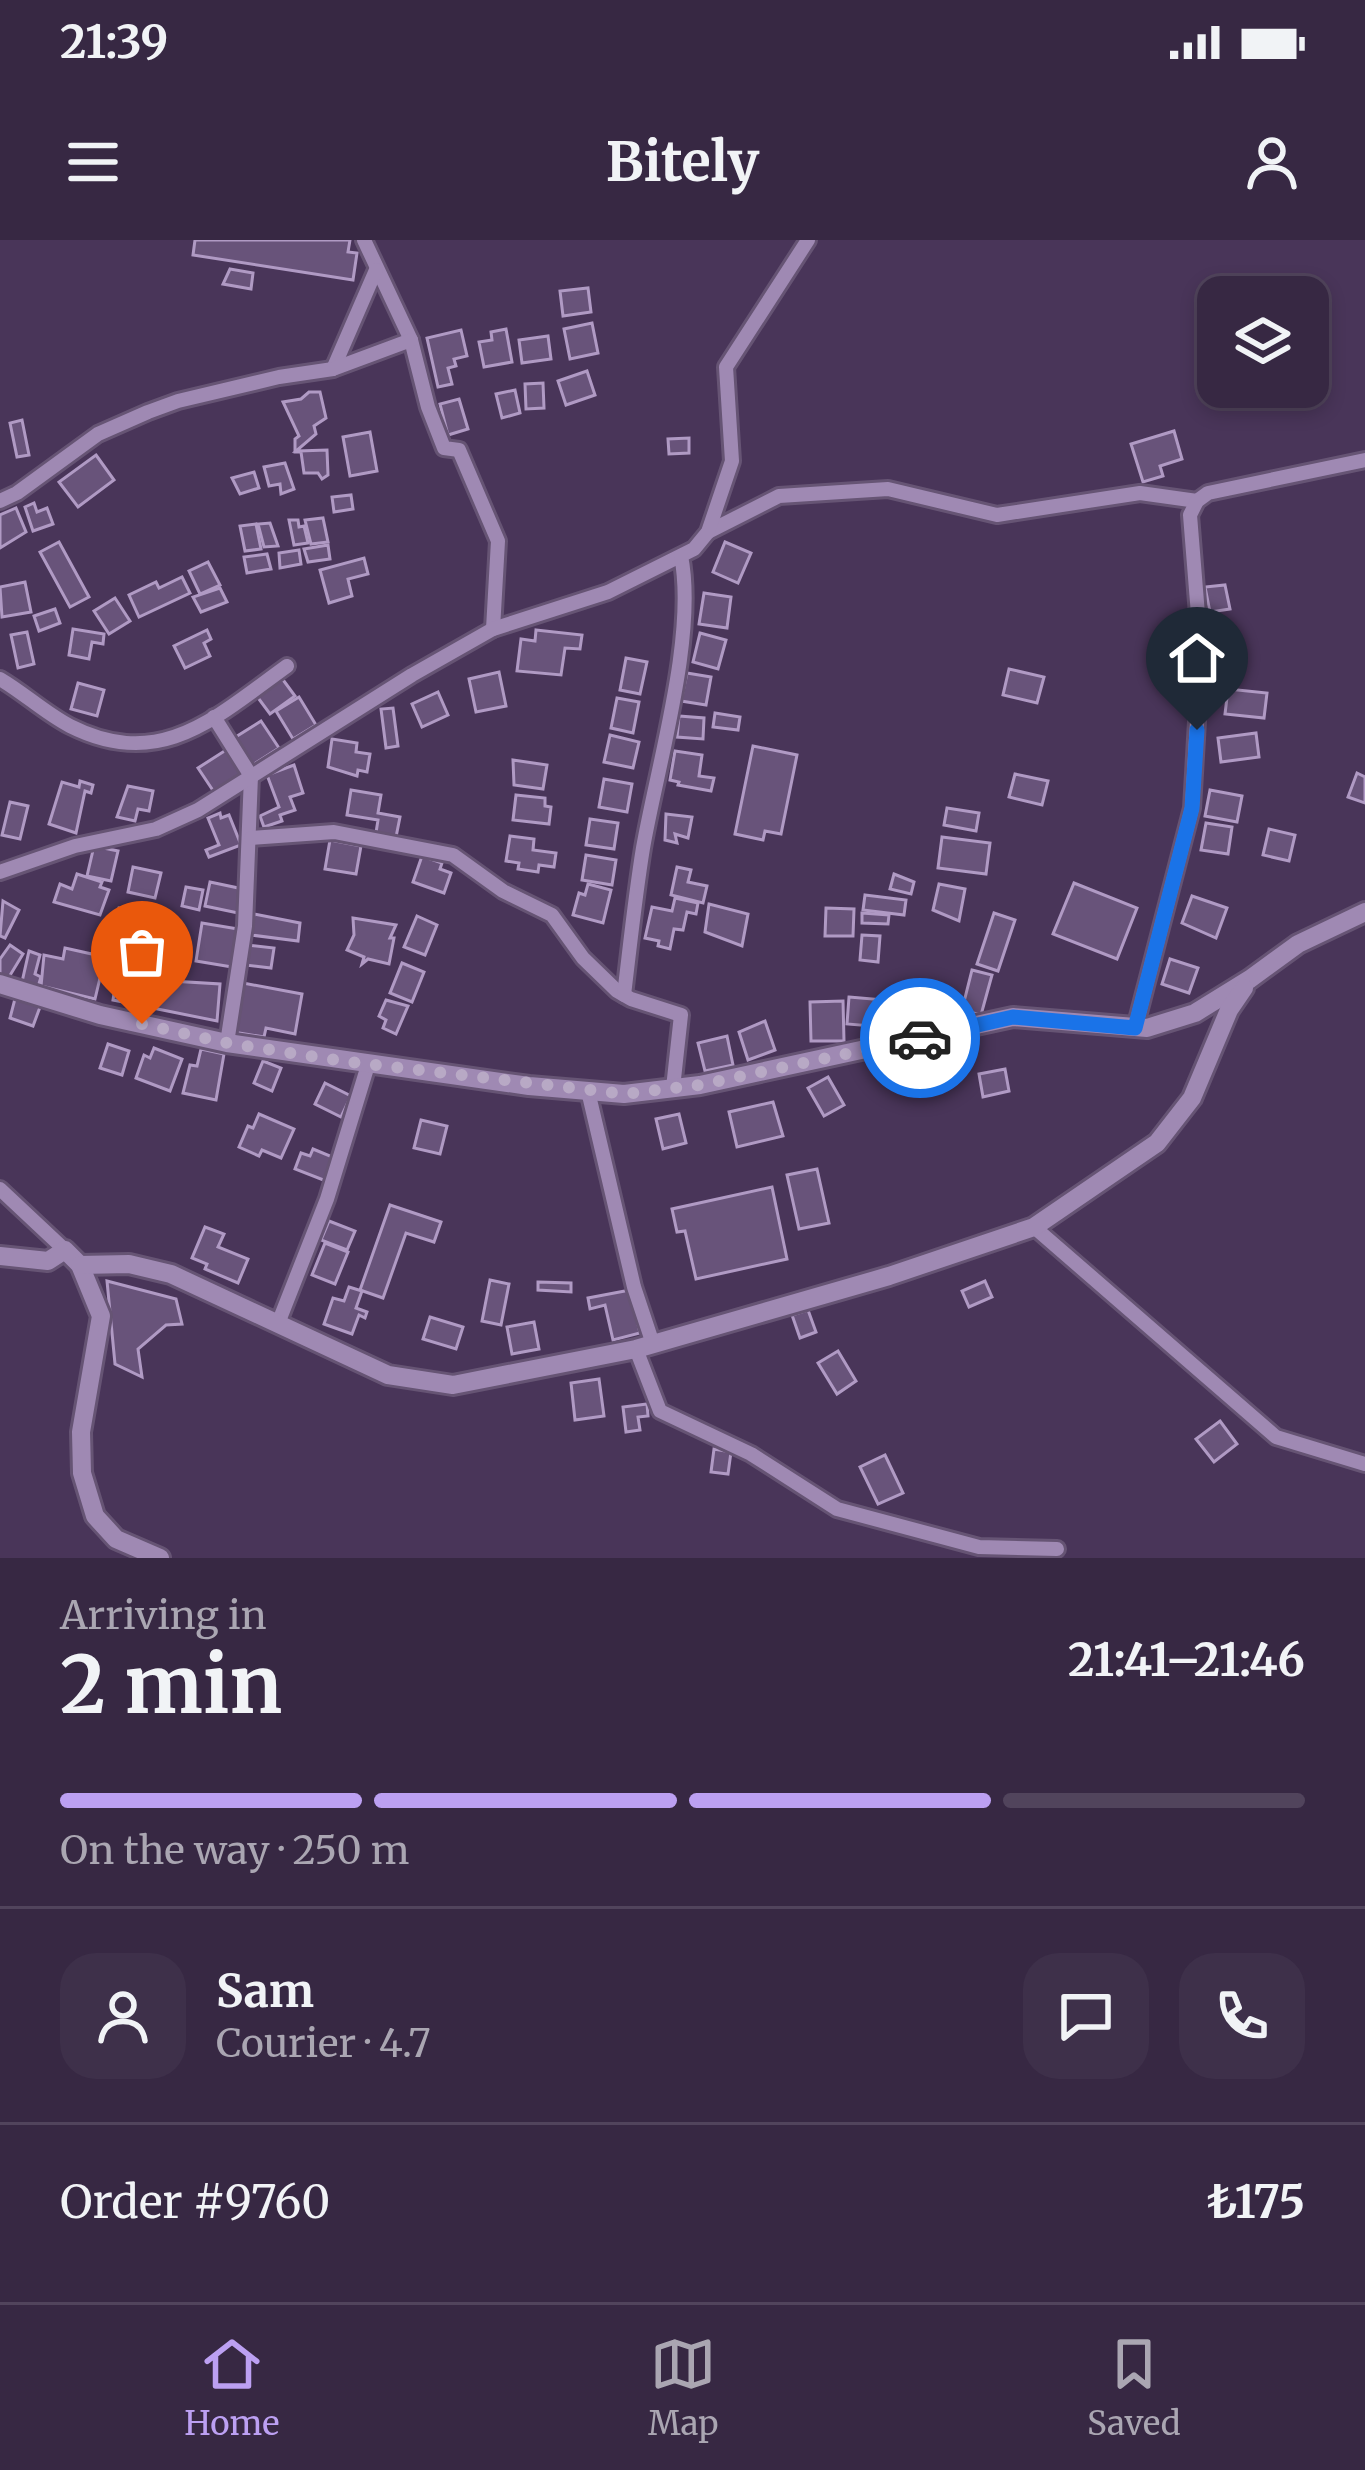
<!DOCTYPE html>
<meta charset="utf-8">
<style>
:root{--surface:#372843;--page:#3e304a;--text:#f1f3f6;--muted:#aaa6b2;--line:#51445c;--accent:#bca0f2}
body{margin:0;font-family:Merriweather,serif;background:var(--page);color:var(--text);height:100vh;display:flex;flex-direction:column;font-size:45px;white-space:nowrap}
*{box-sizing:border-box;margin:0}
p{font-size:39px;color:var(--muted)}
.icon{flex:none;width:66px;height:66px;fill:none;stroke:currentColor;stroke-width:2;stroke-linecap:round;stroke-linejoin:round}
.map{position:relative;height:1318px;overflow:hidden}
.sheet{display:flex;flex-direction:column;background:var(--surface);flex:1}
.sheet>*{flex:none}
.tools{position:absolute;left:1197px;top:36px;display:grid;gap:24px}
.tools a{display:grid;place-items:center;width:132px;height:132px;border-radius:24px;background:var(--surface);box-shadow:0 6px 18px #0003,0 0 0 3px var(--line);font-size:60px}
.pin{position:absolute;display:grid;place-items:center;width:102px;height:102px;color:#fff;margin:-123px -51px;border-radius:50% 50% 50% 0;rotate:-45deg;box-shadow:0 0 12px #0007}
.pin .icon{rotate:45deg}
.courier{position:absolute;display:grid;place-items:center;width:120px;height:120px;margin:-60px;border:9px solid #1a73e8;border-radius:50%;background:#fff;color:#222;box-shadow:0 3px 15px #0007}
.overview em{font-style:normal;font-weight:700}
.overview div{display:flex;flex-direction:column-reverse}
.overview{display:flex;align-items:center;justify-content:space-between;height:204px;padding:0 60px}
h1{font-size:78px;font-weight:700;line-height:90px}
.bar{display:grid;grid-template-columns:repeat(4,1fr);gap:18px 12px;align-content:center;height:144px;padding:0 60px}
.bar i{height:15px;border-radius:9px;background:var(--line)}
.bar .on{background:var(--accent)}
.bar p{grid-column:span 4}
.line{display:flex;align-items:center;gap:30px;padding:0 60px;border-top:3px solid var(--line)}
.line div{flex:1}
.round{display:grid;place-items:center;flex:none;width:126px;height:126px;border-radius:36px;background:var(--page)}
.status{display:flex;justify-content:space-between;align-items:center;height:84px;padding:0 60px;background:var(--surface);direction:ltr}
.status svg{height:33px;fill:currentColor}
header{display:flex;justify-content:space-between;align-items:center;height:156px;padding:0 60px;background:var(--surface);font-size:54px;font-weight:700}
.tabs{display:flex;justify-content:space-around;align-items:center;height:168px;border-top:3px solid var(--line);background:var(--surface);font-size:33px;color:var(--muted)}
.tabs a{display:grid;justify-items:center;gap:6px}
.tabs .on{color:var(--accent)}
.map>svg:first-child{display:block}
</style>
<div class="status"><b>21:39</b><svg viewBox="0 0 49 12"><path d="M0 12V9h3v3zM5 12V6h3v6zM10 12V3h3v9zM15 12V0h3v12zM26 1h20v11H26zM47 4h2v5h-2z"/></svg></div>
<header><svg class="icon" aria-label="menu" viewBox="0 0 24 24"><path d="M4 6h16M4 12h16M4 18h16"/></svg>Bitely<svg class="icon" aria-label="person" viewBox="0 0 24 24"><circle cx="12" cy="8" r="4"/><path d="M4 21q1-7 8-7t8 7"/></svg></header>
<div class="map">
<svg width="1365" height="1318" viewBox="0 0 1365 1318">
<rect width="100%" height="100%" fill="#493559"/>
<g fill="#68537a" stroke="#b09ac4" stroke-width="3">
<polygon points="195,0 350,0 348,12 357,13 353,40 193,15"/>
<polygon points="230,29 253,33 251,49 223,44"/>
<polygon points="588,48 591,72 563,76 560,51"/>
<polygon points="592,83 598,113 570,119 564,89"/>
<polygon points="506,89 512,122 484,127 479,102 492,100 491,92"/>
<polygon points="461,90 467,116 454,119 456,126 448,128 452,144 438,147 427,98"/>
<polygon points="548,96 551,119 522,123 519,100"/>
<polygon points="587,131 595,155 566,165 558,141"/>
<polygon points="543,143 544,168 526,169 525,144"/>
<polygon points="515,150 520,173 502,178 496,154"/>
<polygon points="309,152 320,152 326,178 314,186 316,194 296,211 327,210 328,235 322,239 318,233 304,233 301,212 295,212 295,199 299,196 283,162 301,159"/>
<polygon points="459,159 468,189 448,195 440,164"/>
<polygon points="22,180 29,215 17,217 10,183"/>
<polygon points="1174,191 1182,219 1160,226 1163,236 1143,242 1131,204"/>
<polygon points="370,192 377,231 350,236 343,197"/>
<polygon points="689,198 689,213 669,214 668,199"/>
<polygon points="96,215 114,240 78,267 59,242"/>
<polygon points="285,223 294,249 281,254 280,244 269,246 264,227"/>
<polygon points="254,232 259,248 240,254 232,238"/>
<polygon points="351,255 353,269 334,272 332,257"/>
<polygon points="34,263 37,272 47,268 53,284 33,291 25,267"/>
<polygon points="16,268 26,292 0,308 0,275"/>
<polygon points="323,278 328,302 311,304 305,280"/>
<polygon points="289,280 298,280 299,287 304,286 308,303 294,305"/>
<polygon points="270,283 278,306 264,307 258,284"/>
<polygon points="256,284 261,309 245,311 240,286"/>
<polygon points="59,302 89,357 70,367 40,312"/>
<polygon points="725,302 751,313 738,343 713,332"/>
<polygon points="328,305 330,319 308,322 304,309"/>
<polygon points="299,310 301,324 280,328 279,313"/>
<polygon points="267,314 271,329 247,333 244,317"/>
<polygon points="364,318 368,334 348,339 352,356 329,363 320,330"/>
<polygon points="208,322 220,345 200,354 189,331"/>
<polygon points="182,337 190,353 139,377 129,355 156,342 159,348"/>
<polygon points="25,342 31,372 2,377 0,347"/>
<polygon points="1225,345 1230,369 1210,372 1205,347"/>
<polygon points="220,348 227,362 201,372 193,357"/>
<polygon points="704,353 731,357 727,388 699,384"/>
<polygon points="115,358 130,381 109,394 94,371"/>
<polygon points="55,369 60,383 39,391 34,376"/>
<polygon points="1208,381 1226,382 1225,399 1210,401"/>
<polygon points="73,389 104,394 103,404 92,402 89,419 69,415"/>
<polygon points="207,390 211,399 204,403 210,416 185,428 174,406"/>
<polygon points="536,390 582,395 580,409 565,408 561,435 517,431 521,399 535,401"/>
<polygon points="27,392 34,424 18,428 11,395"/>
<polygon points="700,393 726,400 718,429 693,422"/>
<polygon points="1230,406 1232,429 1212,431 1210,408"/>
<polygon points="626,418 647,422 640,454 620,450"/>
<polygon points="1009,429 1044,437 1037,463 1003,455"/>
<polygon points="499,432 506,466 476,472 469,439"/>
<polygon points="278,433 295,456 270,474 253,451"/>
<polygon points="687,433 711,437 706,465 681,461"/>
<polygon points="78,443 104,450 97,476 71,469"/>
<polygon points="1228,449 1267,453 1264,478 1225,474"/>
<polygon points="438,452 448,475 422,487 412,464"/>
<polygon points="299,457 316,485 293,499 276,471"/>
<polygon points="617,458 639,462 633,493 611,488"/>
<polygon points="393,468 398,506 386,508 381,469"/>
<polygon points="715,473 740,477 738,490 713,487"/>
<polygon points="679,476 704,478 703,499 677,497"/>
<polygon points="261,481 279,508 251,526 234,498"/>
<polygon points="1256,493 1259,517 1221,522 1218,498"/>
<polygon points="610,495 639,502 633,528 604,522"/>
<polygon points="332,499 357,503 356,512 370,514 367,532 358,530 357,536 328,527"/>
<polygon points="753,506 797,515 781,594 765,591 763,600 735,594"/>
<polygon points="226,510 243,538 216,555 198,528"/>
<polygon points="675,511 702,515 699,536 714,538 711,551 678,545 679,542 670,540"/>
<polygon points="513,520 547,525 543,549 514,545"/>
<polygon points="294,525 303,553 290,557 295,570 280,575 282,581 264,587 260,576 279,567 267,535"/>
<polygon points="1357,533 1365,537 1365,563 1348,557"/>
<polygon points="1015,534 1048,541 1042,565 1009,557"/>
<polygon points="604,539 632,544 627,572 599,567"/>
<polygon points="80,541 93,545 91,553 85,551 76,593 49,584 62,542 79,547"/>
<polygon points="128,546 153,551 149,571 138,569 135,581 117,577"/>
<polygon points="351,550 381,555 378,573 400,577 395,602 375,599 378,580 347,575"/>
<polygon points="1210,550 1242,556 1237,582 1205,576"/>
<polygon points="516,555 545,558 545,566 551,567 549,584 513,580"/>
<polygon points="10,562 28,566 20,599 2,595"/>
<polygon points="947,568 979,573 976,591 944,585"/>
<polygon points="220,573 221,578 229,575 241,605 209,617 206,610 219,605 208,578"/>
<polygon points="666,574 692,577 688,598 675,594 677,603 665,600"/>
<polygon points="590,579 618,583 614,609 586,605"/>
<polygon points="1206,583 1232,587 1228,614 1201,610"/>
<polygon points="1269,589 1295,595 1289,621 1263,615"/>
<polygon points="510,596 534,599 533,610 556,613 554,627 539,625 538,632 518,629 519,623 506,621"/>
<polygon points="942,597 990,603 986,634 938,628"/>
<polygon points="330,600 361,606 356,634 325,629"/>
<polygon points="94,606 118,611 111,641 87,636"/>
<polygon points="586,615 616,620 612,645 582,640"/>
<polygon points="422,616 442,623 440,629 451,633 444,653 413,642"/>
<polygon points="133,627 161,633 155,658 128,652"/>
<polygon points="677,627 691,630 688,642 707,646 703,663 671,655"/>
<polygon points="77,634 102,642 100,647 109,650 100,675 54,662 60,644 72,649"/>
<polygon points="894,634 914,642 911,654 890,649"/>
<polygon points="210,642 243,649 238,673 205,666"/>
<polygon points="1074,643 1137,668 1117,719 1053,694"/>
<polygon points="588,644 611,650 603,683 573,675 579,653 585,655"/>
<polygon points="939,644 965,649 959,681 933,670"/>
<polygon points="186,647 203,650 199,670 182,666"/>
<polygon points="865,655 906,660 904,675 863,670"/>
<polygon points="1192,656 1227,668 1216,698 1182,683"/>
<polygon points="675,658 698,663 696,674 687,672 683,690 674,689 670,709 658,706 659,701 645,698 652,667 672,671"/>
<polygon points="3,661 19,670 5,698 0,696"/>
<polygon points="709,664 748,674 742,706 705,692"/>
<polygon points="119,668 169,680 166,694 140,688 136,703 112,697"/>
<polygon points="826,668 854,669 853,696 825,696"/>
<polygon points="862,673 889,675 888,684 862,683"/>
<polygon points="994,673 1015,680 998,731 977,724"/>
<polygon points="254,674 300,683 298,701 251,695"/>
<polygon points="417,676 437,685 425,715 404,707"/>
<polygon points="353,678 396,685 390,698 394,698 389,724 368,719 362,724 364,717 347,710 354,695"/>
<polygon points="202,683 238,689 232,727 196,721"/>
<polygon points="862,695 880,696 878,722 860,720"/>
<polygon points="10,705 23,714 9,737 0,734 0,719"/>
<polygon points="247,705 274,708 271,728 245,725"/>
<polygon points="65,708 105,717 95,759 41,746 44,715 63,719"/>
<polygon points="29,711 40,715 35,734 41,737 38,747 22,742"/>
<polygon points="1170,719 1198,728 1189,753 1162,744"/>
<polygon points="402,723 424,732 412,762 390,753"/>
<polygon points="118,728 140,728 138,739 220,744 217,781 113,760"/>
<polygon points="972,730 992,735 981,775 962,770"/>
<polygon points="243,743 302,754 295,794 266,788 264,797 233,792"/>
<polygon points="17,751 43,759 33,786 10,778"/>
<polygon points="903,755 936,758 933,787 900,784"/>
<polygon points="849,757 885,760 883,787 847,784"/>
<polygon points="386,760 408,766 396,794 383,788 386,780 379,776"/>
<polygon points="843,761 844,801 811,801 810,762"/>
<polygon points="765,781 775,810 748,820 739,792"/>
<polygon points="727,796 733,825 705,831 698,803"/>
<polygon points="108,804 129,811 122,835 100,828"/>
<polygon points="154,808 182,819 170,851 136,838 144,815 150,818"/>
<polygon points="201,809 224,814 216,860 183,853 190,825 197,826"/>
<polygon points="263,821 281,828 272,851 254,843"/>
<polygon points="1005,829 1009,851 983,857 979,834"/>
<polygon points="828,837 844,865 824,876 808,848"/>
<polygon points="325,843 351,856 341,877 315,864"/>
<polygon points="773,862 783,896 737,907 729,872"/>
<polygon points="259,874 294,889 281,918 262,910 259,916 239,907 248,886 253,888"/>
<polygon points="679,874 686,903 663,909 656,879"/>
<polygon points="421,880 447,886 440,914 414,908"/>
<polygon points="313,909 335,918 326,941 295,929 301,913 310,916"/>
<polygon points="817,929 829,983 799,989 787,935"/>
<polygon points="772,947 787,1019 696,1039 685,991 677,992 672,969"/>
<polygon points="390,965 441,982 434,1002 406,993 383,1058 360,1050"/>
<polygon points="329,981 355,991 347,1010 321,1000"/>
<polygon points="205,987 224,994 218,1007 248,1019 238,1043 205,1029 207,1024 192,1018"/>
<polygon points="325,1003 348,1012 335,1044 312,1035"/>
<polygon points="490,1040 509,1044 501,1085 482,1081"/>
<polygon points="107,1041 176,1059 182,1084 166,1085 138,1109 142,1137 115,1124"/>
<polygon points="985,1041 992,1057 969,1067 962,1051"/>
<polygon points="538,1042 571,1043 571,1052 538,1050"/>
<polygon points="349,1047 362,1051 356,1068 367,1072 365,1078 359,1075 352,1094 324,1084 333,1058 344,1061"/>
<polygon points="630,1050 640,1093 613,1100 605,1065 590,1069 588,1058"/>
<polygon points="808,1070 816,1092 800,1098 792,1075"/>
<polygon points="430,1077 463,1087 456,1109 423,1099"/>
<polygon points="534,1082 539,1109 512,1114 507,1087"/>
<polygon points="838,1111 856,1141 837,1154 818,1123"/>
<polygon points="599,1139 604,1176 575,1180 571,1143"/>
<polygon points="647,1164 648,1176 638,1177 640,1190 626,1192 623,1167"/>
<polygon points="1220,1181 1237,1204 1214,1222 1196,1199"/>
<polygon points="714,1209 731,1212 728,1234 711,1232"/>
<polygon points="885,1215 903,1253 878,1264 860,1227"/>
</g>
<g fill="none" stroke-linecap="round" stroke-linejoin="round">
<defs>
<g id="street">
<polyline points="364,0 411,100 428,167 444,208 459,210 498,301 493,389"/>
<polyline points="333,129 376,30"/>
<polyline points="0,261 17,253 98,194 148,172 178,161 279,137 333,129 411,100"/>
<polyline points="708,292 779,256 888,249 997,275 1140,253 1197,261"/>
<path d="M0 439C24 453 45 473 70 486 161 532 216 477 287 426"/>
<polyline points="214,477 251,536 245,686 227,803"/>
<polyline points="251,598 334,592 453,615 503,651 552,675 583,718 617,751 631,759 681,775 673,848"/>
<polyline points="0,632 75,606 156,589 198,570 412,435 493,389 608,352 694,309 708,292 732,221 726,127 808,0"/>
<path d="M624 755C630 706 635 657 643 608 657 527 697 395 681 316"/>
<polyline points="1135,788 1192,568 1201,412 1190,275 1197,261 1208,253 1365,220"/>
<polyline points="588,851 634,1047 653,1104"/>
<polyline points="0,949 65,1010"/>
<polyline points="1034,987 1276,1197 1365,1224"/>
<polyline points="279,1081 327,959 368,825"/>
<polyline points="636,1109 660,1171 751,1214 837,1269 979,1307 1057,1309"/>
</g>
<g id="secondary">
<polyline points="0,744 100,775 227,803 529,846 624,854 700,845 1013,777 1147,788 1195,773 1250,739 1298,704 1365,672"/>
<polyline points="0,1016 48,1021 65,1010 80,1025 101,1076 81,1192 82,1233 95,1276 116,1299 160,1318"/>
<polyline points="80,1025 129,1024 171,1034 388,1135 453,1145 636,1109 889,1036 1034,987 1157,903 1192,858 1229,770 1244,748"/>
</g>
</defs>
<use href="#street" stroke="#665474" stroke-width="20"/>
<use href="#secondary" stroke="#665474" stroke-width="24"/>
<use href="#street" stroke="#9f89b3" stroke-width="14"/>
<use href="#secondary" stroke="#9f89b3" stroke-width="18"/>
</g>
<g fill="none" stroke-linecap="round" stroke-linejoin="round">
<polyline stroke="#b8a9c5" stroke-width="12" stroke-dasharray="0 21.6" points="142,784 227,803 342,821 624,854 700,845 920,798"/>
<polyline stroke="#1a73e8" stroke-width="15" points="920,798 1013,777 1135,788 1192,568 1197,490"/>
</g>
</svg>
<div class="tools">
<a><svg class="icon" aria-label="layers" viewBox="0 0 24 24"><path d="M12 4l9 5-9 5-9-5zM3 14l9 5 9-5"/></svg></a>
</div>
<div class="pin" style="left:142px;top:784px;background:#ea580c"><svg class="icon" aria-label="bag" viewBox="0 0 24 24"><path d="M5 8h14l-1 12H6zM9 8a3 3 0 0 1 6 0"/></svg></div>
<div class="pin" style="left:1197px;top:490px;background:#1f2937"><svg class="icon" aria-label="home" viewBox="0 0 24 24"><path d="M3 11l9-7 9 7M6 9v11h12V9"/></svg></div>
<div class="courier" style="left:920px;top:798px"><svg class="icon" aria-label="car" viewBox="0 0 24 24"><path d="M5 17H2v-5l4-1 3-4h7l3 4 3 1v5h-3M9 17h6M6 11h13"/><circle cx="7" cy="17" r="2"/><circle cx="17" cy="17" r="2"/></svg></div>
</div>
<section class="sheet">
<div class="overview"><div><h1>2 min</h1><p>Arriving in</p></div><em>21:41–21:46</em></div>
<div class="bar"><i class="on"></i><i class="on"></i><i class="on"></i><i></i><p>On the way · 250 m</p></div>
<div class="line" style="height:216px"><a class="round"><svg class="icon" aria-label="person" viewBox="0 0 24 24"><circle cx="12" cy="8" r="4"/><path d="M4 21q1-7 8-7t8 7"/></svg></a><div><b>Sam</b><p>Courier · 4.7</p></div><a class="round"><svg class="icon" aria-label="chat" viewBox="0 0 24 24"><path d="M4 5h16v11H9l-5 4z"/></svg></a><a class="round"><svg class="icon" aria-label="phone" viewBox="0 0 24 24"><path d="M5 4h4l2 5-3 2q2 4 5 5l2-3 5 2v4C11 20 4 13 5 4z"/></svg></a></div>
<div class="line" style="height:156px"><div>Order #9760</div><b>₺175</b></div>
</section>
<nav class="tabs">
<a class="on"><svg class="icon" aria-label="home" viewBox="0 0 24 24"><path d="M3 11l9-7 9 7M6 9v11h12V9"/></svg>Home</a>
<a><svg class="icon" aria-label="map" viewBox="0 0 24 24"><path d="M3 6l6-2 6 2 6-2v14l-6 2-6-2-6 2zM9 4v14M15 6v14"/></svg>Map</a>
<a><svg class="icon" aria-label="saved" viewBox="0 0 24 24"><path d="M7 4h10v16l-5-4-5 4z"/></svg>Saved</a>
</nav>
